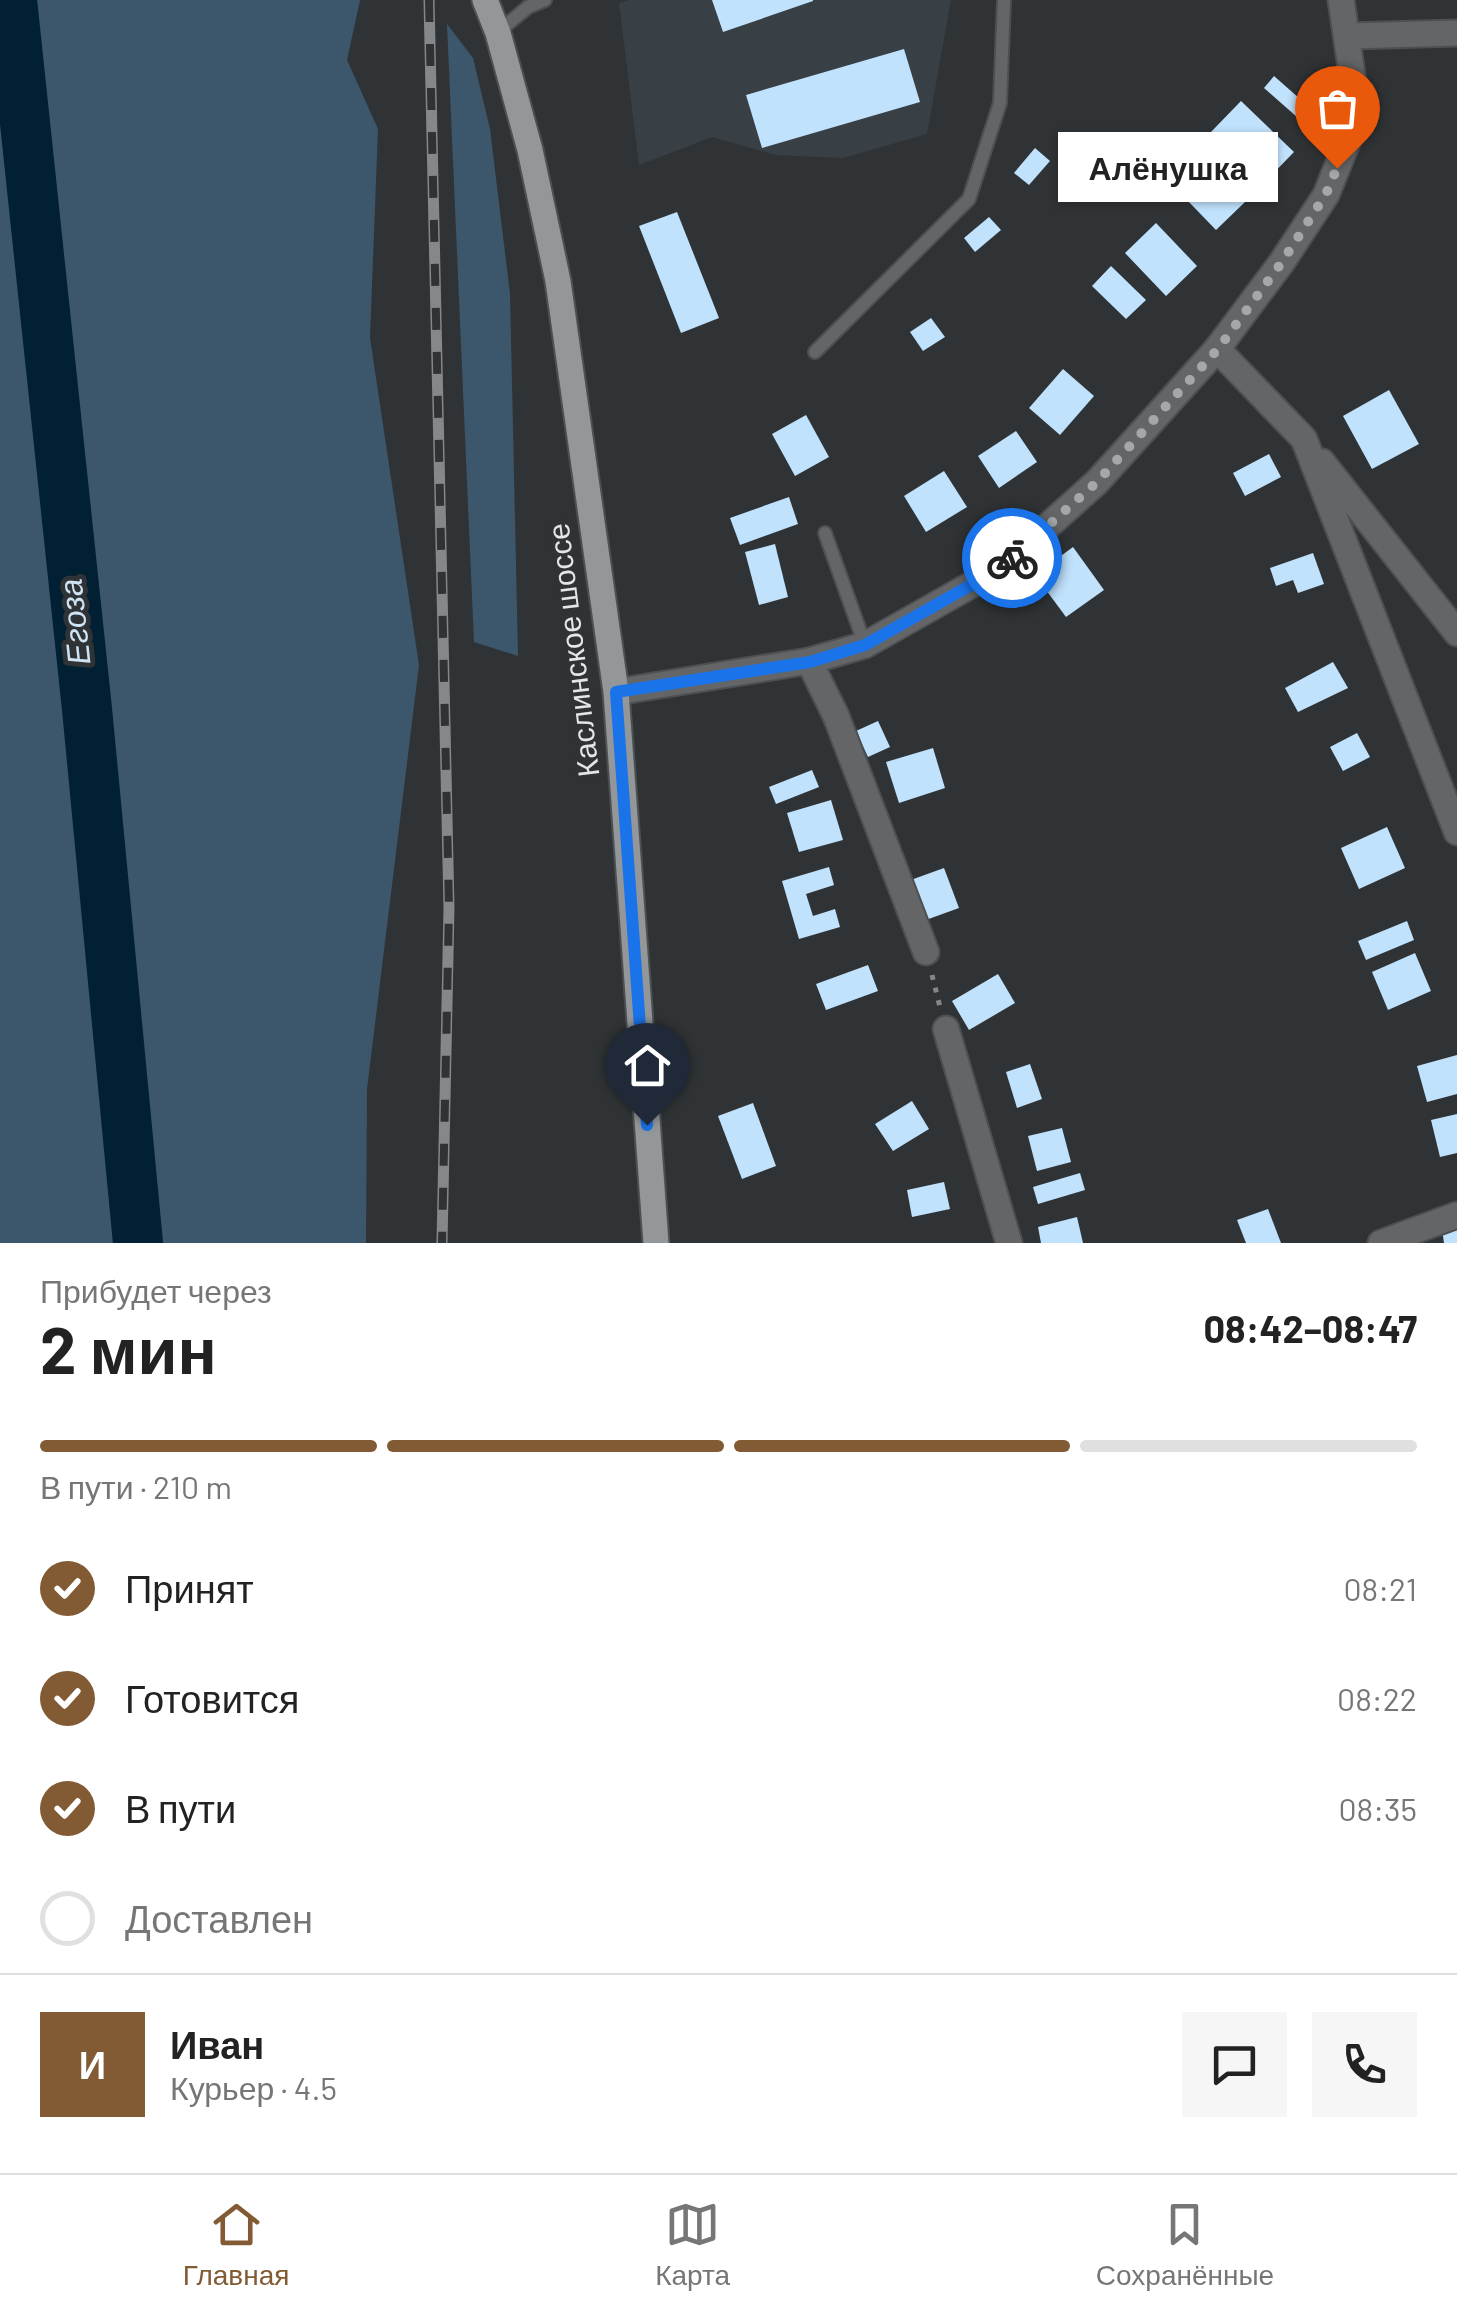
<!DOCTYPE html>
<html lang="ru">
<meta charset="utf-8">
<style>
:root{--surface:#fff;--page:#f6f6f6;--text:#222;--muted:#767676;--line:#e0e0e0;--accent:#825b34}
body{margin:0;font-family:Barlow,sans-serif;background:var(--page);color:var(--text);height:100vh;display:flex;flex-direction:column;font-size:38px;white-space:nowrap}
*{box-sizing:border-box;margin:0}
p{font-size:32px;color:var(--muted)}
.icon{flex:none;width:55px;height:55px;fill:none;stroke:currentColor;stroke-width:2;stroke-linecap:round;stroke-linejoin:round}
.map{position:relative;height:1243px;overflow:hidden}
.drawer{display:flex;flex-direction:column;background:var(--surface);flex:1}
.drawer>*{flex:none}
.pin{position:absolute;display:grid;place-items:center;width:85px;height:85px;color:#fff;margin:-102px -42px;border-radius:50% 50% 50% 0;rotate:-45deg;box-shadow:0 0 10px #0007}
.pin .icon{rotate:45deg}
.courier{position:absolute;display:grid;place-items:center;width:100px;height:100px;margin:-50px;border:8px solid #1a73e8;border-radius:50%;background:#fff;color:#222;box-shadow:0 2px 12px #0007}
.bubble{position:absolute;height:70px;border-radius:0px;background:var(--surface);box-shadow:0 2px 8px #0004;font-size:32px;font-weight:700;line-height:70px;text-align:center}
.summary em{font-style:normal;font-weight:700}
.summary div{display:flex;flex-direction:column-reverse}
.summary{display:flex;align-items:center;justify-content:space-between;height:170px;padding:0 40px}
h1{font-size:65px;font-weight:700;line-height:75px}
.bar{display:grid;grid-template-columns:repeat(4,1fr);gap:15px 10px;align-content:center;height:120px;padding:0 40px}
.bar i{height:12px;border-radius:8px;background:var(--line)}
.bar .current{background:var(--accent)}
.bar p{grid-column:span 4}
.line{display:flex;align-items:center;gap:25px;padding:0 40px;border-top:2px solid var(--line)}
.line div{flex:1}
.round{display:grid;place-items:center;flex:none;width:105px;height:105px;border-radius:0px;background:var(--page)}
ol{padding:0 40px;list-style:none}
li{display:flex;align-items:center;gap:30px;height:110px}
li p{margin-inline-start:auto}
li .icon{padding:10px;border-radius:50%;background:var(--accent);color:#fff;stroke-width:4}
li:last-child{color:var(--muted)}
li i{width:55px;height:55px;border:5px solid var(--line);border-radius:50%}
.menu{display:flex;justify-content:space-around;align-items:center;height:140px;border-top:2px solid var(--line);background:var(--surface);font-size:28px;color:var(--muted)}
.menu a{display:grid;justify-items:center;gap:5px}
.menu .current{color:var(--accent)}
.map>svg:first-child{display:block}
</style>
<div class="map">
<svg width="1457" height="1243" viewBox="0 0 1457 1243">
<rect width="100%" height="100%" fill="#303335"/>
<polygon fill="#383f45" points="629,0 951,0 927,134 843,158 776,155 712,137 639,165 619,3"/>
<g fill="#3c576c">
<polygon points="0,0 360,0 347,60 378,129 370,338 419,665 367,1089 366,1243 0,1243"/>
<polygon points="447,24 473,58 490,129 510,294 518,656 474,642"/>
</g>
<g fill="none" stroke-linecap="round" stroke-linejoin="round">
<polyline stroke="#022034" stroke-width="50" points="12,0 87,709 138,1243"/>
</g>
<g fill="#c0e2fd">
<polygon points="712,0 813,0 813,1 723,32"/>
<polygon points="904,49 920,102 762,148 746,95"/>
<polygon points="1274,76 1308,106 1297,117 1264,88"/>
<polygon points="1241,101 1294,152 1262,185 1209,134"/>
<polygon points="1035,148 1050,161 1029,185 1014,173"/>
<polygon points="1215,172 1245,202 1216,230 1187,200"/>
<polygon points="677,212 719,318 681,333 639,226"/>
<polygon points="989,217 1001,230 975,252 964,238"/>
<polygon points="1156,223 1197,266 1166,296 1125,253"/>
<polygon points="1111,266 1146,300 1126,319 1092,286"/>
<polygon points="931,318 945,337 923,351 910,332"/>
<polygon points="1063,369 1094,396 1060,435 1029,408"/>
<polygon points="1389,390 1419,444 1372,469 1343,416"/>
<polygon points="806,415 829,457 795,476 772,434"/>
<polygon points="1016,431 1037,462 999,488 978,456"/>
<polygon points="1269,454 1281,477 1245,496 1233,473"/>
<polygon points="944,471 967,507 926,532 904,496"/>
<polygon points="789,497 798,524 740,545 730,518"/>
<polygon points="775,544 788,597 759,605 745,552"/>
<polygon points="1073,547 1104,590 1066,617 1035,575"/>
<polygon points="1313,553 1324,584 1298,593 1293,580 1276,586 1270,568"/>
<polygon points="1333,662 1348,688 1298,712 1285,688"/>
<polygon points="878,721 890,747 868,757 856,731"/>
<polygon points="1357,733 1370,757 1343,771 1330,747"/>
<polygon points="933,748 945,788 899,803 886,762"/>
<polygon points="812,770 819,787 776,804 769,787"/>
<polygon points="831,800 843,840 799,852 787,813"/>
<polygon points="1387,827 1405,868 1359,889 1341,848"/>
<polygon points="829,867 834,885 806,894 813,916 835,909 840,927 799,939 782,881"/>
<polygon points="944,868 959,908 923,921 908,881"/>
<polygon points="1407,921 1414,940 1366,960 1358,941"/>
<polygon points="1415,953 1431,991 1388,1010 1372,972"/>
<polygon points="868,965 878,991 826,1010 816,984"/>
<polygon points="998,974 1015,1003 969,1030 952,1001"/>
<polygon points="1457,1055 1457,1094 1427,1102 1417,1066"/>
<polygon points="1030,1064 1042,1099 1017,1108 1006,1072"/>
<polygon points="912,1101 929,1129 893,1151 875,1124"/>
<polygon points="753,1103 776,1166 742,1179 718,1116"/>
<polygon points="1457,1114 1457,1153 1440,1157 1431,1120"/>
<polygon points="1062,1128 1071,1162 1037,1171 1028,1136"/>
<polygon points="1080,1173 1085,1190 1038,1204 1033,1187"/>
<polygon points="944,1182 950,1209 912,1217 907,1190"/>
<polygon points="1268,1209 1281,1243 1246,1243 1237,1220"/>
<polygon points="1077,1217 1083,1243 1041,1243 1038,1227"/>
<polygon points="1457,1227 1457,1243 1444,1243 1442,1229"/>
</g>
<g fill="none" stroke-linecap="round" stroke-linejoin="round">
<defs>
<g id="service">
<polyline points="498,32 528,7 545,0"/>
<polyline points="815,352 969,199 1000,103 1004,0"/>
<polyline points="825,533 865,645"/>
</g>
<g id="minor">
<polyline points="1348,36 1457,33"/>
<polyline points="1217,349 1304,439 1457,832"/>
<polyline points="1322,462 1457,633"/>
<polyline points="809,661 836,716 926,952"/>
<polyline points="946,1029 1009,1243"/>
<polyline points="1381,1243 1457,1215"/>
</g>
<polyline id="tertiary" points="616,692 809,661 865,645 1001,568 1097,482 1217,349 1282,262 1326,195 1358,115 1341,0"/>
<polyline id="primary" points="485,0 498,33 530,150 558,281 616,692 656,1243"/>
</defs>
<use href="#service" stroke="#4d5052" stroke-width="16"/>
<use href="#minor" stroke="#4d5052" stroke-width="29"/>
<use href="#tertiary" stroke="#4d5052" stroke-width="29"/>
<use href="#primary" stroke="#4d5052" stroke-width="29"/>
<polyline stroke="#848688" stroke-width="5" stroke-dasharray="5 8" stroke-linecap="butt" points="932,975 940,1007"/>
<use href="#service" stroke="#646567" stroke-width="12"/>
<use href="#minor" stroke="#646567" stroke-width="25"/>
<use href="#tertiary" stroke="#646567" stroke-width="25"/>
<use href="#primary" stroke="#949799" stroke-width="25"/>
<defs>
<polyline id="rail" points="429,0 449,908 442,1243"/>
</defs>
<use href="#rail" stroke="#85888a" stroke-width="11"/>
<use href="#rail" stroke="#303335" stroke-width="8" stroke-dasharray="22" stroke-linecap="butt"/>
</g>
<g fill="none" stroke-linecap="round" stroke-linejoin="round">
<polyline stroke="#a6a7a9" stroke-width="10" stroke-dasharray="0 18" points="1012,558 1097,482 1218,349 1282,262 1326,194 1337,168"/>
<polyline stroke="#1a73e8" stroke-width="12" points="647,1125 616,692 810,662 865,645 1001,568 1012,558"/>
</g>
<g text-anchor="middle" stroke-width="10" stroke-linejoin="round" paint-order="stroke">
<g font-size="30" fill="#e5e6e8" stroke="#303335">
<text transform="translate(574 650) rotate(-97)" y="10">Каслинское шоссе</text>
</g>
<g font-size="32" font-style="italic" fill="#cfe4f5" stroke="#303335">
<text transform="translate(75 622) rotate(-96)" y="11">Егоза</text>
</g>
</g>
</svg>
<div class="pin" style="left:1337px;top:168px;background:#ea580c"><svg class="icon" aria-label="bag" viewBox="0 0 24 24"><path d="M5 8h14l-1 12H6zM9 8a3 3 0 0 1 6 0"/></svg></div>
<div class="pin" style="left:647px;top:1125px;background:#1f2937"><svg class="icon" aria-label="home" viewBox="0 0 24 24"><path d="M3 11l9-7 9 7M6 9v11h12V9"/></svg></div>
<div class="courier" style="left:1012px;top:558px"><svg class="icon" aria-label="bike" viewBox="0 0 24 24"><circle cx="6" cy="16" r="4"/><circle cx="18" cy="16" r="4"/><path d="M6 16l4-8h5l3 8M10 8l3 8H6M13 5h3"/></svg></div>
<div class="bubble" style="left:1058px;top:132px;width:220px">Алёнушка</div>
</div>
<section class="drawer">
<div class="summary"><div><h1>2 мин</h1><p>Прибудет через</p></div><em>08:42–08:47</em></div>
<div class="bar"><i class="current"></i><i class="current"></i><i class="current"></i><i></i><p>В пути · 210 m</p></div>
<ol>
<li><svg class="icon" aria-label="check" viewBox="0 0 24 24"><path d="M5 12l5 5 9-10"/></svg>Принят<p>08:21</p></li>
<li><svg class="icon" aria-label="check" viewBox="0 0 24 24"><path d="M5 12l5 5 9-10"/></svg>Готовится<p>08:22</p></li>
<li><svg class="icon" aria-label="check" viewBox="0 0 24 24"><path d="M5 12l5 5 9-10"/></svg>В пути<p>08:35</p></li>
<li><i></i>Доставлен</li>
</ol>
<div class="line" style="height:180px"><b class="round" style="background:var(--accent);color:#fff">И</b><div><b>Иван</b><p>Курьер · 4.5</p></div><a class="round"><svg class="icon" aria-label="chat" viewBox="0 0 24 24"><path d="M4 5h16v11H9l-5 4z"/></svg></a><a class="round"><svg class="icon" aria-label="phone" viewBox="0 0 24 24"><path d="M5 4h4l2 5-3 2q2 4 5 5l2-3 5 2v4C11 20 4 13 5 4z"/></svg></a></div>
</section>
<nav class="menu">
<a class="current"><svg class="icon" aria-label="home" viewBox="0 0 24 24"><path d="M3 11l9-7 9 7M6 9v11h12V9"/></svg>Главная</a>
<a><svg class="icon" aria-label="map" viewBox="0 0 24 24"><path d="M3 6l6-2 6 2 6-2v14l-6 2-6-2-6 2zM9 4v14M15 6v14"/></svg>Карта</a>
<a><svg class="icon" aria-label="saved" viewBox="0 0 24 24"><path d="M7 4h10v16l-5-4-5 4z"/></svg>Сохранённые</a>
</nav>
